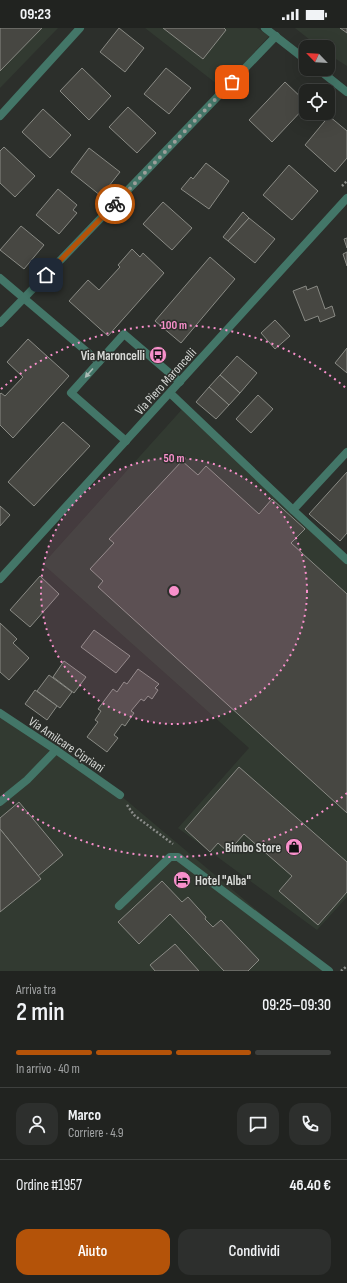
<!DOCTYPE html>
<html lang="it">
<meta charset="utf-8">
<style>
:root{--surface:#212320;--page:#2d2f2d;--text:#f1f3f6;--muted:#a2a4a5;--line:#3e403e;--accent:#b45309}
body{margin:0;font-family:"Sofia Sans Condensed",sans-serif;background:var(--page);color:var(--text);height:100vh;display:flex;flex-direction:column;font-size:15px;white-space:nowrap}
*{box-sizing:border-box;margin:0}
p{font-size:13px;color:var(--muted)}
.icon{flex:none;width:22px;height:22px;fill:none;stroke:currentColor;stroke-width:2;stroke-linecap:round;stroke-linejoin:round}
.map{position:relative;height:943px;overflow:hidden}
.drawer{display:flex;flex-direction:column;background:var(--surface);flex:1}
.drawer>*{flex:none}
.needle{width:26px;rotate:295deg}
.buttons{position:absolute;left:299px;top:12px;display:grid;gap:8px}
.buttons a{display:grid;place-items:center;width:36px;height:36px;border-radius:8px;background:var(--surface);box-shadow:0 4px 16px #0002,0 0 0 1px var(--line);font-size:20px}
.pin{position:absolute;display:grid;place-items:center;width:34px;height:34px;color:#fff;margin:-17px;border-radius:8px;box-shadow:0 2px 6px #0006}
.courier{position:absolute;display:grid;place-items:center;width:40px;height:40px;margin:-20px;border:3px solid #b45309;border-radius:50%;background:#fff;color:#222;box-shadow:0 1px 5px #0007}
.headline em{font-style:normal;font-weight:600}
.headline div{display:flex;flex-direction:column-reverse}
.headline{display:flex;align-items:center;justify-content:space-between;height:68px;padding:0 16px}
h1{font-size:26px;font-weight:600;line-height:30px}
.bar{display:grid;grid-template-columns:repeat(4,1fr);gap:6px 4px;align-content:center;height:48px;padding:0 16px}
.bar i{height:5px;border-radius:3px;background:var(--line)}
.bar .selected{background:var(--accent)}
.bar p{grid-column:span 4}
.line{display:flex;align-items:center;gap:10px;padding:0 16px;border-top:1px solid var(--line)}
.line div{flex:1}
.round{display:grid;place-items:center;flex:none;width:42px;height:42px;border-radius:12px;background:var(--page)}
.cta{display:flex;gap:8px;margin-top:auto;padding:8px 16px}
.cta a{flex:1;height:46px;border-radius:12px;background:var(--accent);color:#fff;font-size:16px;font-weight:600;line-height:46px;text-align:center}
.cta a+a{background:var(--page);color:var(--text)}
.status{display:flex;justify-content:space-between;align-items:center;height:28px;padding:0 20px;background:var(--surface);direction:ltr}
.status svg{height:11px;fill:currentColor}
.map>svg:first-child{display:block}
</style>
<div class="status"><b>09:23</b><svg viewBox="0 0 49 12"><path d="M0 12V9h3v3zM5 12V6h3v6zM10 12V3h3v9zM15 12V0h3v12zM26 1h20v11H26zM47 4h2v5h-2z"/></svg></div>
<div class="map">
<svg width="347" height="943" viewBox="0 0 347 943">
<rect width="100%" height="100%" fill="#2c2f2b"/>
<g fill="#323a31">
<polygon points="0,0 58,0 0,60"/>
<polygon points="145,0 257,0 269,8 222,60"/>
<polygon points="295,0 347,0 347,38 328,26 328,19 319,19"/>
<polygon points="185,378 347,533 347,869 317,902 178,800 249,720 43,536"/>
<polygon points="0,685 120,767 329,943 0,943"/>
</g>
<g fill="#474742" stroke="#898a84">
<polygon points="0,0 42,0 0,43"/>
<polygon points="119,0 144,20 125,44 100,24"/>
<polygon points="163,0 224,0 226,2 203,31"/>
<polygon points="340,0 347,0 347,5"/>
<polygon points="82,40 111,68 89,92 60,63"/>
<polygon points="166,40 191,60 169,86 144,66"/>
<polygon points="285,54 306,74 306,78 272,114 249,92"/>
<polygon points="128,79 156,105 137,125 109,99"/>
<polygon points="43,81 71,107 50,130 22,104"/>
<polygon points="329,88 347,103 347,130 335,144 305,117"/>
<polygon points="4,119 35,148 15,169 0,155 0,123"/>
<polygon points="89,120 120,144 101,168 71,144"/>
<polygon points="206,135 229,153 209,181 181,161 191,149 193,151"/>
<polygon points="289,137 318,163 292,192 263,167"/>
<polygon points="58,161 77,177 73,182 77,185 59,206 36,187"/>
<polygon points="163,174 192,200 172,222 143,196"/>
<polygon points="243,184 249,190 228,213 223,209"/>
<polygon points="249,190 275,211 255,235 228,213"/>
<polygon points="21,198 44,217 24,241 0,222"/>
<polygon points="347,210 347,220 344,211"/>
<polygon points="132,221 140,229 143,225 164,245 108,308 69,273 88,252 99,262 120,239 118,237"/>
<polygon points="347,224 347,238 343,226"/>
<polygon points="210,229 235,251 181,315 155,293"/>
<polygon points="306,258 307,262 317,258 325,281 332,278 335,288 320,294 318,288 305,293 293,263"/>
<polygon points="275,292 290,308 275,321 261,305"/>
<polygon points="28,311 69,348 13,410 0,397 0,366 1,365 5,368 23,349 7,334"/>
<polygon points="347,320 347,345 335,335"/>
<polygon points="237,328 257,345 240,365 220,347"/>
<polygon points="220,347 240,365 229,377 209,359"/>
<polygon points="209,359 229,377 216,391 196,374"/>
<polygon points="258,367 273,381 251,405 236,391"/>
<polygon points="63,394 90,418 34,478 8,454"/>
<polygon points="182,433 198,447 206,438 259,486 272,471 305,501 291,515 347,566 347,785 98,559 103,553 90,541 114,515 109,511"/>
<polygon points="347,444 347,505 340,513 309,486"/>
<polygon points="0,478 10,487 0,498"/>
<polygon points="40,548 59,566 30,599 10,582"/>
<polygon points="0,595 17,611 13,615 29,630 9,652 0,644"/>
<polygon points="94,602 130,628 116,645 81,619"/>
<polygon points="64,633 86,649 74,665 53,649"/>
<polygon points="138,641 159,656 155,660 158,662 152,671 148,668 144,673 141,671 131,683 134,685 125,698 122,696 114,707 118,710 107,724 87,709 98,694 95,692 101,683 98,681 113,661 117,664 124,654 127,656"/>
<polygon points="49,647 72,664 60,680 37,663"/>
<polygon points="35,662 57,678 47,692 25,676"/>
<polygon points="239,739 347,834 347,864 318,897 279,863 292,848 244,806 228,824 218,815 210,824 185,801"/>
<polygon points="19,774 63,827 38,848 0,801 0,790"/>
<polygon points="0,801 41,851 0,884"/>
<polygon points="162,853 182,874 188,869 206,889 205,891 213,899 221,892 259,932 248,943 224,943 170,886 139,916 118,894"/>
<polygon points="175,916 199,943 155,943 150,937"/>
</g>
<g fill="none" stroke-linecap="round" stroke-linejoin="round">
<g stroke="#898b88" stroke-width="2.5" stroke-dasharray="2 2" stroke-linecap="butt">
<polyline points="342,158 347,153"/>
<polyline points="127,777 134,787 173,816"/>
<polyline points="341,943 347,938"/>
</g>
<g stroke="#437668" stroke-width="8">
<polyline points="170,365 293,482"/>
<polyline points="347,424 293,482 347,532"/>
<polyline points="0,774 27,752 56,722"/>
</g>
<g stroke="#437668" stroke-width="8">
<polyline points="265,0 306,32"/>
<polyline points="318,41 347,64"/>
<polyline points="0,88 80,0"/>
<polyline points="0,250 99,334"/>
<polyline points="0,295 276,8"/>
<polyline points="126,413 71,365 124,306 180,354"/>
<polyline points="0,551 347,170"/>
<polyline points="0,685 56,722 120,767"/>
<polyline points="119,878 170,829 178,829 329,943"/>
</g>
</g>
<defs><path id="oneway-solid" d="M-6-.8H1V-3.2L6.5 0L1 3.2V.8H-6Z"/></defs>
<use fill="#abbbb5" href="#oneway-solid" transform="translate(89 345) rotate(131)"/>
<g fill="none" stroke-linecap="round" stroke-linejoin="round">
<polyline stroke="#9b9e9a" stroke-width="4" stroke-dasharray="0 7.2" points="115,176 232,54"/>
<polyline stroke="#b45309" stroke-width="5" points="46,247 115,176"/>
</g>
<circle cx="174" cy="563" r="133" fill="#f890cb" fill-opacity=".12"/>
<g fill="none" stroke="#f890cb" stroke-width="2" stroke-dasharray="2 4">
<circle cx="174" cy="563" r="133"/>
<path d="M347 765A266 266 0 0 1 1 765M1 361A266 266 0 0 1 347 361"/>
</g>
<defs>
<symbol id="bus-disc" viewBox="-11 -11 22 22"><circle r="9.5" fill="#f890cb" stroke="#2c2f2b"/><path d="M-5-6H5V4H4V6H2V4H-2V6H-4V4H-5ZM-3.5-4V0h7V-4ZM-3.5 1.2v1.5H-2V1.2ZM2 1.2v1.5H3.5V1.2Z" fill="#111"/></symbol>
<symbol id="shop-disc" viewBox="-11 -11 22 22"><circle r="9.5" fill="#f890cb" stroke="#2c2f2b"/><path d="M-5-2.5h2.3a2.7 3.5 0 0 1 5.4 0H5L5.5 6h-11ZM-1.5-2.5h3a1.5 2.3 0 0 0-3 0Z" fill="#111"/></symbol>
<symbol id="hotel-disc" viewBox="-11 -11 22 22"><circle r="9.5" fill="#f890cb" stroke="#2c2f2b"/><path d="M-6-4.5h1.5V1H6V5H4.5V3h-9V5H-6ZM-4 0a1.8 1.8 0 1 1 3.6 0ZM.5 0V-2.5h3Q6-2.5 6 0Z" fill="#111"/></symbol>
</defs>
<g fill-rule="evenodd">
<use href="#bus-disc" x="148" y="317" width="20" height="20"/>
<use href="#shop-disc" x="284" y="809" width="20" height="20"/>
<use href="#hotel-disc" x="172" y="842" width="20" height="20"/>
</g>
<g text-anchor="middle" stroke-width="3" stroke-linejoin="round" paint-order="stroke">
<g font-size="13" font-weight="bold" fill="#d7d9d6" stroke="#2c2f2b" text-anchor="end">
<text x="145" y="332">Via Maroncelli</text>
<text x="281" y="824">Bimbo Store</text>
<text x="195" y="857" text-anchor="start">Hotel "Alba"</text>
</g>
<g font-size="13" fill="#d7d9d6" stroke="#2c2f2b">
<text transform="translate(165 353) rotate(-48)" y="5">Via Piero Maroncelli</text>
<text transform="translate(67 716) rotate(34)" y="5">Via Amilcare Cipriani</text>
</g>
</g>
<circle cx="174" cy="563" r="6" fill="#f890cb" stroke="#2c2f2b" stroke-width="2"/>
<g font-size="12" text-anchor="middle" font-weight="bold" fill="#f890cb" stroke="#2c2f2b" stroke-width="3" stroke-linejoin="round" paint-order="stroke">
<text x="174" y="301">100 m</text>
<text x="174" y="434">50 m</text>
</g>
</svg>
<div class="buttons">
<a><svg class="needle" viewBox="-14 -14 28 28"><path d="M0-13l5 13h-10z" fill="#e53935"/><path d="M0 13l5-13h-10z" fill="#a2a4a5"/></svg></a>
<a><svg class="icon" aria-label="locate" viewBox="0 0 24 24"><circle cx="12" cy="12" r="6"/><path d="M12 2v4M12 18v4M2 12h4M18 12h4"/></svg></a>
</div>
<div class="pin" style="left:232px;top:54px;background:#ea580c"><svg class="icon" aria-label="bag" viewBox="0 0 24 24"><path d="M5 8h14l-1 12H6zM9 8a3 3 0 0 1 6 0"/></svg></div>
<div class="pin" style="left:46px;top:247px;background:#1f2937"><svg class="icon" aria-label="home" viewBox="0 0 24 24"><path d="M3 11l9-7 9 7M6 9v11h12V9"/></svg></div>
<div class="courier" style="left:115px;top:176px"><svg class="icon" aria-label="bike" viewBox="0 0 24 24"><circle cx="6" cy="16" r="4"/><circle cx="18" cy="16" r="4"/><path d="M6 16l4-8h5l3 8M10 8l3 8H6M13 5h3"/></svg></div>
</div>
<section class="drawer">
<div class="headline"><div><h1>2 min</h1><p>Arriva tra</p></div><em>09:25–09:30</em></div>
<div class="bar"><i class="selected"></i><i class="selected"></i><i class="selected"></i><i></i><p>In arrivo · 40 m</p></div>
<div class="line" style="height:72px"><a class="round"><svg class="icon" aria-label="person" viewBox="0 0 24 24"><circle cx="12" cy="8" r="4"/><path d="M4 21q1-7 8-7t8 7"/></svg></a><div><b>Marco</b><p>Corriere · 4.9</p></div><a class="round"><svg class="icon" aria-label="chat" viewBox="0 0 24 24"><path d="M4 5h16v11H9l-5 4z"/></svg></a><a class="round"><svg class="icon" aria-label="phone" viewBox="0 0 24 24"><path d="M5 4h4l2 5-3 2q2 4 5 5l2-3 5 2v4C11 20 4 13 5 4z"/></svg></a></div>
<div class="line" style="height:52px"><div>Ordine #1957</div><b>46.40 €</b></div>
<div class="cta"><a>Aiuto</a><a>Condividi</a></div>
</section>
